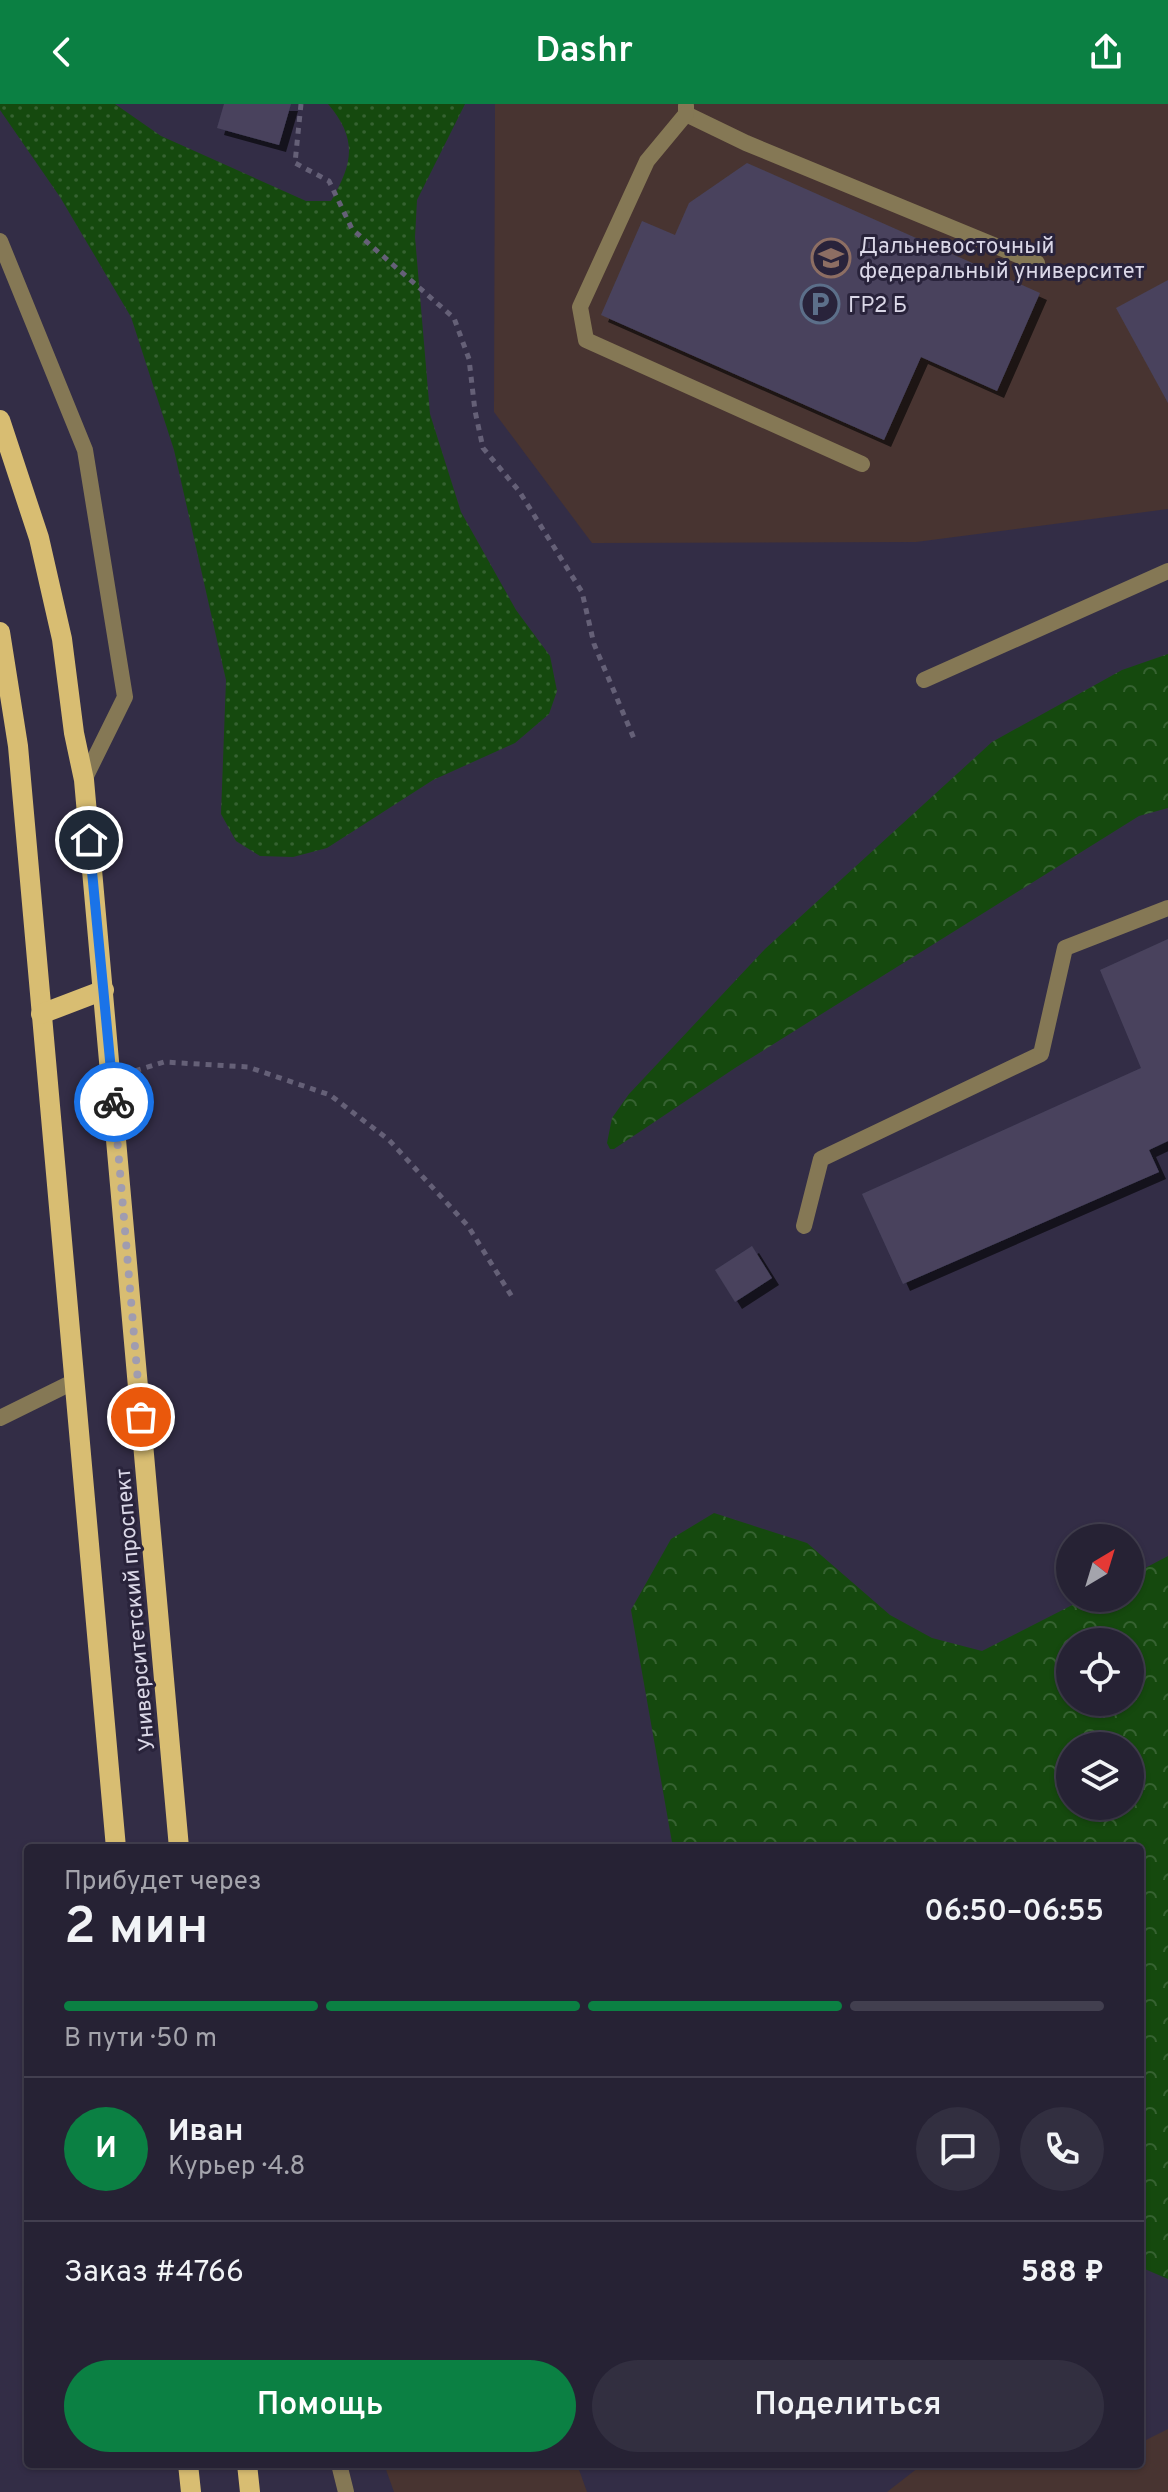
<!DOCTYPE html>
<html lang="ru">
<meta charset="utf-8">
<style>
:root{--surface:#262234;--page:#322f40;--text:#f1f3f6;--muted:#a4a4ac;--line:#423f4f;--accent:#0b8043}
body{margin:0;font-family:Overpass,sans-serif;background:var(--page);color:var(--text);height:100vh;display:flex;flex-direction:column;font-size:30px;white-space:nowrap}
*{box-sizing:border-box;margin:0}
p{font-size:26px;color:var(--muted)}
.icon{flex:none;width:44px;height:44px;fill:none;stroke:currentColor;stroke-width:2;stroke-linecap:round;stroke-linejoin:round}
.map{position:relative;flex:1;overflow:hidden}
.panel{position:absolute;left:24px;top:1740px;width:1120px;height:624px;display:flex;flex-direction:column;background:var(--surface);border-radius:8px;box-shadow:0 2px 6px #0004,0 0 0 2px var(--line)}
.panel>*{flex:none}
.needle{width:52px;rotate:38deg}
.buttons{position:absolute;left:1056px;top:1420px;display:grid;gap:16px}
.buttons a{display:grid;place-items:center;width:88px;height:88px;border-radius:50%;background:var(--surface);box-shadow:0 2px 6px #0004,0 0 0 2px var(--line);font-size:40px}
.pin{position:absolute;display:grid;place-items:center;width:68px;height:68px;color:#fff;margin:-34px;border:4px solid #fff;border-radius:50%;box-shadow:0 2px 8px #0007}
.courier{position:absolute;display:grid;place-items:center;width:80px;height:80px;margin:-40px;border:6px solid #1a73e8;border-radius:50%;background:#fff;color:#222;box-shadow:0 2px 10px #0007}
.head em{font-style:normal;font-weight:600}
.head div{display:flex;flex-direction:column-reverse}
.head{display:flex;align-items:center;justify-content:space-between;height:136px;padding:0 40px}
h1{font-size:52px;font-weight:600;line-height:60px}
.bar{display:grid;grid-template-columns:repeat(4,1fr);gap:12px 8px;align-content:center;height:96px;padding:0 40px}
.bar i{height:10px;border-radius:6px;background:var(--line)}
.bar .active{background:var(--accent)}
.bar p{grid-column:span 4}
.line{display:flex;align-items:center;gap:20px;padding:0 40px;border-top:2px solid var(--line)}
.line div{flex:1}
.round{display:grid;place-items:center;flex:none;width:84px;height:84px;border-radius:42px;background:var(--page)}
.primary-button{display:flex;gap:16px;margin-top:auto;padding:16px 40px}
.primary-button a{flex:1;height:92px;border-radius:48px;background:var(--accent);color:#fff;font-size:32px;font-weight:600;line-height:92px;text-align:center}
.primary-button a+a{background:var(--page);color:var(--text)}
header{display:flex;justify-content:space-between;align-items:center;height:104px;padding:0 40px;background:var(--accent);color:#fff;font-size:36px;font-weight:600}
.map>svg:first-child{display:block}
</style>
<header><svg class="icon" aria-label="back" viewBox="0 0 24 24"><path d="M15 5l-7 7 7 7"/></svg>Dashr<svg class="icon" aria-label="share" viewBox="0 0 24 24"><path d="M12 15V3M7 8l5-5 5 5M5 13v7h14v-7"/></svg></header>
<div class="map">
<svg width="1168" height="2388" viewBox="0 0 1168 2388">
<defs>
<pattern id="grass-dots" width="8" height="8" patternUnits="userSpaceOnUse" patternTransform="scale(2)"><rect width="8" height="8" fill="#15490e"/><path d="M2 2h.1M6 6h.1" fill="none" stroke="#366231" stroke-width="1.8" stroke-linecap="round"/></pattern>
<pattern id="forest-crowns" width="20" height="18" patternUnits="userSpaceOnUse" patternTransform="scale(2)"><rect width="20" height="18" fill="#15490e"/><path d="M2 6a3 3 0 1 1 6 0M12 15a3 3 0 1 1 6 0" fill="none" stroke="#366231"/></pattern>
<filter id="shadow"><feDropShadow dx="7" dy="7" stdDeviation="0" flood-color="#0009"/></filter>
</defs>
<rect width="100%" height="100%" fill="#332d46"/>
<g fill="#483431">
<polygon points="495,0 1168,0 1168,405 916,438 592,439 494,308"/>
<polygon points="1168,2325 1168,2388 887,2388 923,2360 1140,2360 1140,2339"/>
<polygon points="384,2360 577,2360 587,2388 394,2388"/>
</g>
<path fill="url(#grass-dots)" d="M0 0H115L161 32 306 97H331C353 60 358 35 328 0H465L417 96 415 133 430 310 461 408 516 506 550 552 557 587 549 610 515 639 433 676 327 744 293 753 260 752 236 737 221 710 226 576 174 346 131 213 60 93 0 6Z"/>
<g fill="url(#forest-crowns)" fill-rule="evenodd">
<polygon points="1168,550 1168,704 1139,712 735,964 614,1045 610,1045 607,1039 612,1014 629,990 765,845 992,638 1122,566"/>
<path d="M714 1409 807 1439 890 1511 932 1534 982 1547 1086 1494H1130V1472L1168 1452V2175L1140 2163V1744H673L631 1506 671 1435ZM1070 1538H1130V1598H1070ZM1070 1642H1130V1702H1070Z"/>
</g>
<g fill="#48435d" filter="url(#shadow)">
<polygon points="224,0 291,0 279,41 217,24"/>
<polygon points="747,59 1040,189 997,287 921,253 884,336 601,211 642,117 675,131 689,99"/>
<polygon points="1168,176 1168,299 1116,204"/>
<polygon points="1168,835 1168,1037 1149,1046 1159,1068 903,1180 862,1090 1141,964 1100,866"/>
<polygon points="752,1142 772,1174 735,1198 715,1166"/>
</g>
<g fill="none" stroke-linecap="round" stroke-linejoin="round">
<g stroke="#656077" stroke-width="5" stroke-dasharray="6 6" stroke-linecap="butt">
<polyline points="301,0 295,59 329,77 352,125 454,214 469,255 475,307 483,344 519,387 582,488 594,540 635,637"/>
<polyline points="135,967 164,958 248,963 330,991 389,1036 468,1122 514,1196"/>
</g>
<g stroke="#857855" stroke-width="16">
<polyline points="686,2 686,10 746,39 1037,159"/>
<polyline points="686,10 647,57 580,203 586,236 862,360"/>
<polyline points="0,137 85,346 125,593 84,676"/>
<polyline points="924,576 1168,467"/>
<polyline points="804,1122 821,1055 1041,950 1065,844 1168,804"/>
<polyline points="339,2360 346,2388"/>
</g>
<polyline stroke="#857855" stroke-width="16" points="0,1314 73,1278"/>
<g stroke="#d8bd72" stroke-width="20">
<polyline points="0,316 39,434 62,535 74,629 84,676 179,1744"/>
<polyline points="0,528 18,642 116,1744"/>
<polyline points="41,910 104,886"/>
<polyline points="188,2360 191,2388"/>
<polyline points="247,2360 250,2388"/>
</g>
</g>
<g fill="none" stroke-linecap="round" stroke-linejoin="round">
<polyline stroke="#a09caf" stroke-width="8" stroke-dasharray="0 14.4" points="114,998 141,1313"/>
<polyline stroke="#1a73e8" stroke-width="10" points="89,736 114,998"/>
</g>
<defs>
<symbol id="university-ring" viewBox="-11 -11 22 22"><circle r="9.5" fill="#29233b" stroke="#8d6e63" stroke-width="1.5"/><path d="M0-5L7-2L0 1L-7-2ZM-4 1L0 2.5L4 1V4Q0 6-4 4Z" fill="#8d6e63"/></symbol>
<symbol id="parking-ring" viewBox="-11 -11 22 22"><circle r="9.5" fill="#29233b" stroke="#5c6f8a" stroke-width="1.5"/><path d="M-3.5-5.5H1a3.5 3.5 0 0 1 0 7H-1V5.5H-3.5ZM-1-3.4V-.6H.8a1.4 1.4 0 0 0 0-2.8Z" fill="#5c6f8a"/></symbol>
</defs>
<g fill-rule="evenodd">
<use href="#university-ring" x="809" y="132" width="44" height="44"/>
<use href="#parking-ring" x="798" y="178" width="44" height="44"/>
</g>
<g text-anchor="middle" stroke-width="6" stroke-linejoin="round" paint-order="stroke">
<g font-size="22" fill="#dad7e7" stroke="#29233b" text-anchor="start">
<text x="859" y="149">Дальневосточный<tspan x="859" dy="25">федеральный университет</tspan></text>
<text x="848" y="208">ГР2 Б</text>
</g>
<g font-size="22" fill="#dad7e7" stroke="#29233b">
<text transform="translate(134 1506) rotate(-95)" y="8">Университетский проспект</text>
</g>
</g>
</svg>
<div class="buttons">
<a><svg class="needle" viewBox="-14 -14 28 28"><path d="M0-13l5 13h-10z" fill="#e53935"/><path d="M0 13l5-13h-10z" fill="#a4a4ac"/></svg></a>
<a><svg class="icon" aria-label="locate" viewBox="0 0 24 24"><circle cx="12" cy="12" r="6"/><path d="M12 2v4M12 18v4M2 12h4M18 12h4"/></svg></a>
<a><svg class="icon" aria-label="layers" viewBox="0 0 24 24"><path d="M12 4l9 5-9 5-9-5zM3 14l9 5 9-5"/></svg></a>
</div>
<div class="pin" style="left:141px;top:1313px;background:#ea580c"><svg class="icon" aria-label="bag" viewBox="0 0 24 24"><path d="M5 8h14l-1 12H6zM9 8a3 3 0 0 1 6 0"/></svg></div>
<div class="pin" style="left:89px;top:736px;background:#1f2937"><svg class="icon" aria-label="home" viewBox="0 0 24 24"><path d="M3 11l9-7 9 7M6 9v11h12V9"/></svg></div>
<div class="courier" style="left:114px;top:998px"><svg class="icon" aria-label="bike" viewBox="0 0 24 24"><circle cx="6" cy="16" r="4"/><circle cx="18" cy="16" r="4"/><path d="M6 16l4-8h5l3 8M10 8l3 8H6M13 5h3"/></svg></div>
<section class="panel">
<div class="head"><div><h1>2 мин</h1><p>Прибудет через</p></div><em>06:50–06:55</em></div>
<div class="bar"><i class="active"></i><i class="active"></i><i class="active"></i><i></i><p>В пути · 50 m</p></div>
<div class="line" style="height:144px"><b class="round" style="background:var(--accent);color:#fff">И</b><div><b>Иван</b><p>Курьер · 4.8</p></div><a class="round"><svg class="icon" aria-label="chat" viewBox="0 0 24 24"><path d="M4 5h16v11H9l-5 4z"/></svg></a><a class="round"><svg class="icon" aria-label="phone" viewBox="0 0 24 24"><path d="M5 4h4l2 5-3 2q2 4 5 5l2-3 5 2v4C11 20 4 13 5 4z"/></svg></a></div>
<div class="line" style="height:104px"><div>Заказ #4766</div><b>588 ₽</b></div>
<div class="primary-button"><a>Помощь</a><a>Поделиться</a></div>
</section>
</div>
